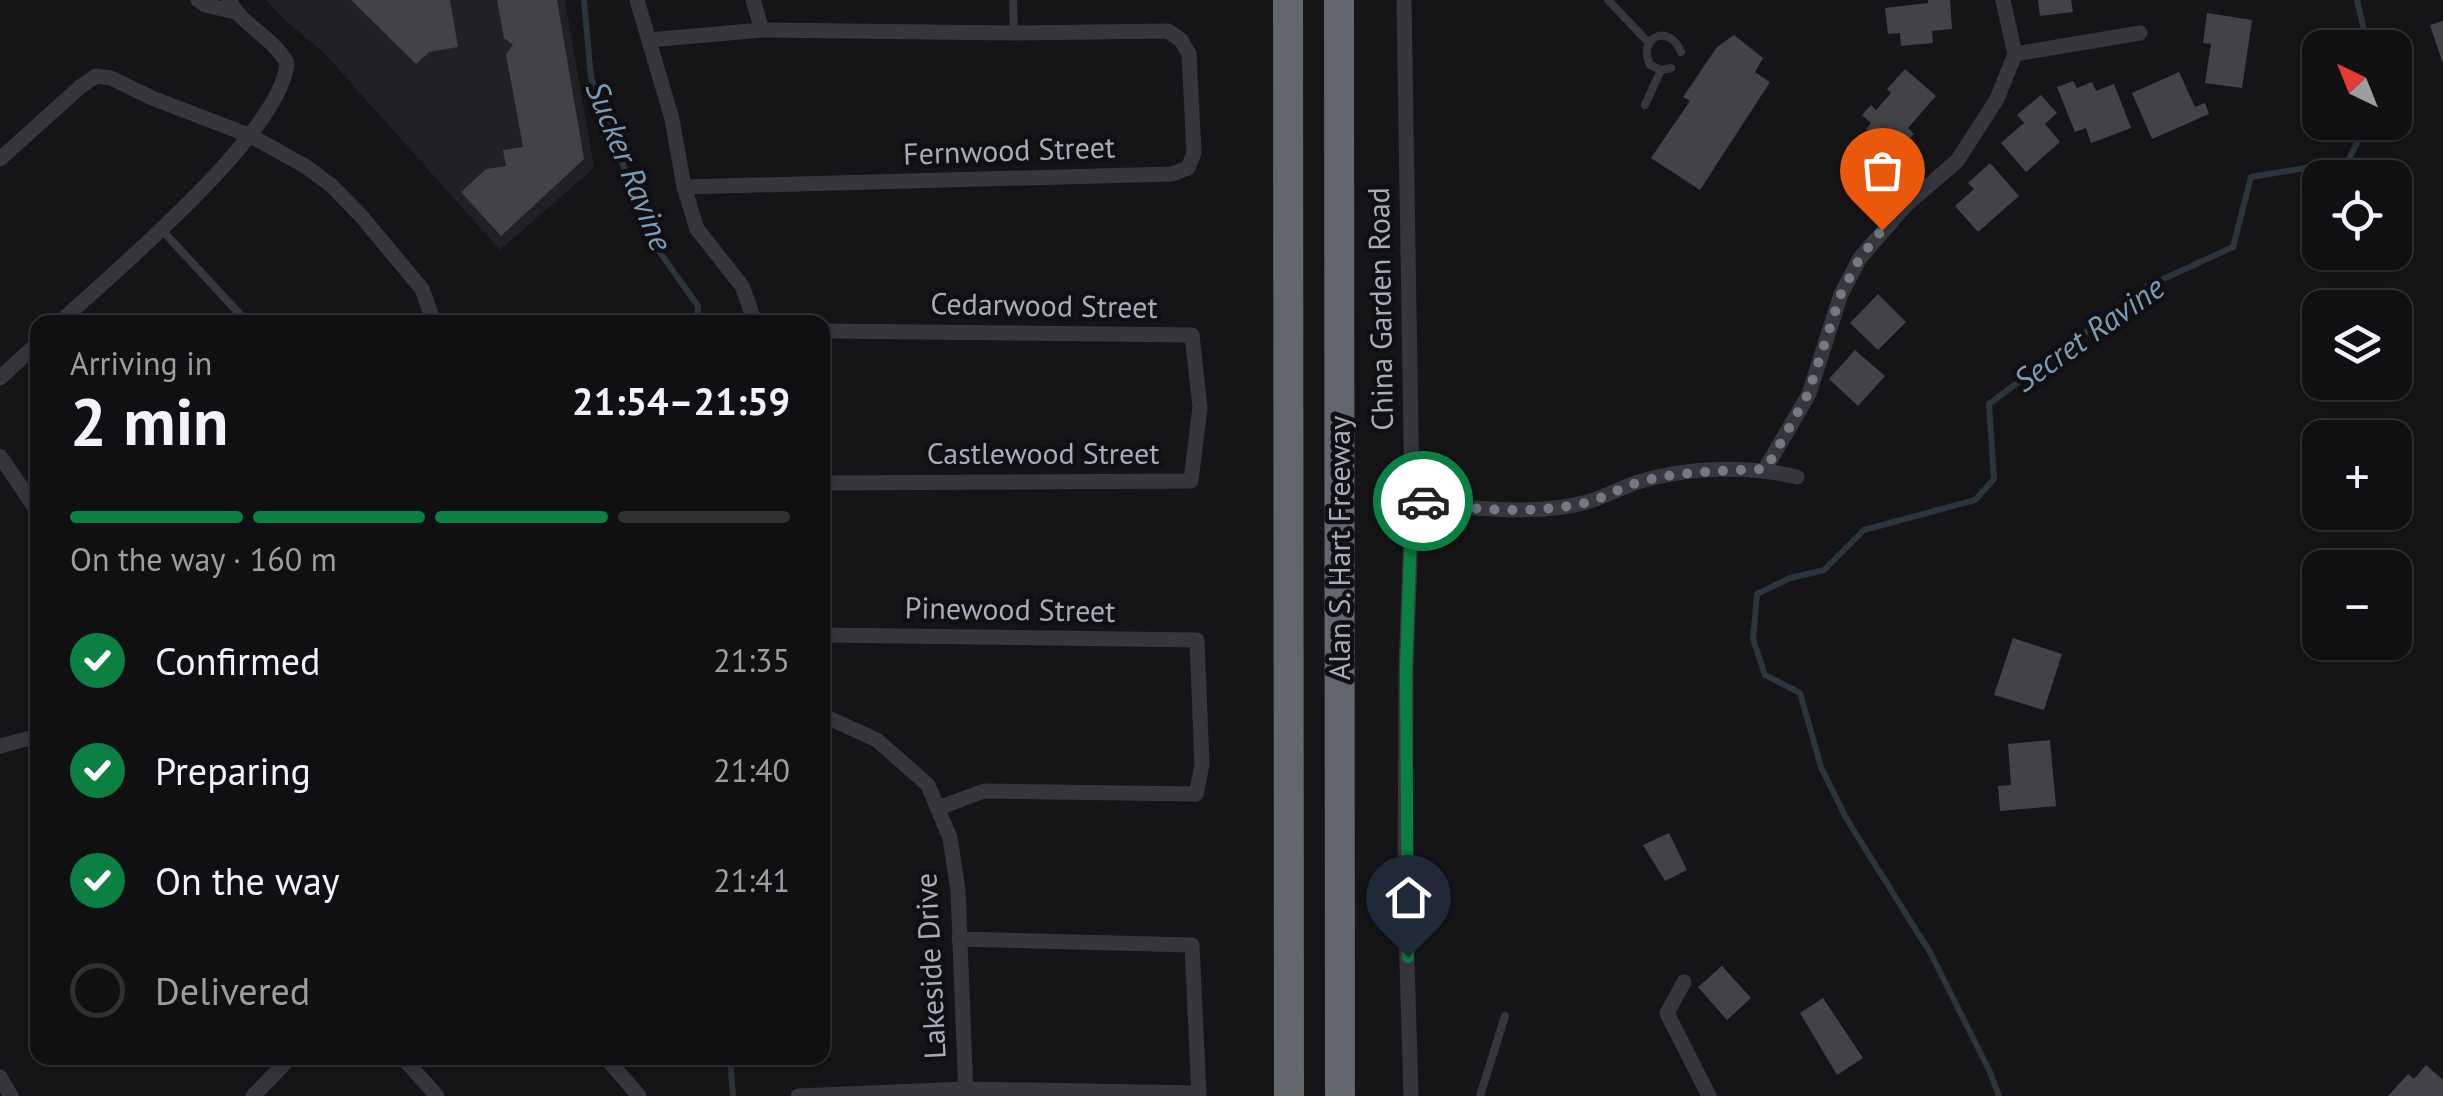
<!DOCTYPE html>
<meta charset="utf-8">
<style>
:root{--surface:#101012;--page:#1e1e20;--text:#f1f3f6;--muted:#9c9d9f;--line:#303032;--accent:#0b8043}
body{margin:0;font-family:"PT Sans",sans-serif;background:var(--page);color:var(--text);height:100vh;display:flex;flex-direction:column;font-size:38px;white-space:nowrap}
*{box-sizing:border-box;margin:0}
p{font-size:32px;color:var(--muted)}
.icon{flex:none;width:55px;height:55px;fill:none;stroke:currentColor;stroke-width:2;stroke-linecap:round;stroke-linejoin:round}
.map{position:relative;flex:1;overflow:hidden}
.panel{position:absolute;left:30px;top:315px;width:800px;height:750px;display:flex;flex-direction:column;background:var(--surface);border-radius:20px;box-shadow:0 5px 15px #0003,0 0 0 2px var(--line)}
.panel>*{flex:none}
.needle{width:65px;rotate:317deg}
.buttons{position:absolute;left:2302px;top:30px;display:grid;gap:20px}
.buttons a{display:grid;place-items:center;width:110px;height:110px;border-radius:20px;background:var(--surface);box-shadow:0 5px 15px #0003,0 0 0 2px var(--line);font-size:50px}
.pin{position:absolute;display:grid;place-items:center;width:85px;height:85px;color:#fff;margin:-102px -42px;border-radius:50% 50% 50% 0;rotate:-45deg;box-shadow:0 0 10px #0007}
.pin .icon{rotate:45deg}
.courier{position:absolute;display:grid;place-items:center;width:100px;height:100px;margin:-50px;border:8px solid #0b8043;border-radius:50%;background:#fff;color:#222;box-shadow:0 2px 12px #0007}
.summary em{font-style:normal;font-weight:800}
.summary div{display:flex;flex-direction:column-reverse}
.summary{display:flex;align-items:center;justify-content:space-between;height:170px;padding:0 40px}
h1{font-size:65px;font-weight:800;line-height:75px}
.bar{display:grid;grid-template-columns:repeat(4,1fr);gap:15px 10px;align-content:center;height:120px;padding:0 40px}
.bar i{height:12px;border-radius:8px;background:var(--line)}
.bar .selected{background:var(--accent)}
.bar p{grid-column:span 4}
ol{padding:0 40px;list-style:none}
li{display:flex;align-items:center;gap:30px;height:110px}
li p{margin-inline-start:auto}
li .icon{padding:10px;border-radius:50%;background:var(--accent);color:#fff;stroke-width:4}
li:last-child{color:var(--muted)}
li i{width:55px;height:55px;border:5px solid var(--line);border-radius:50%}
.map>svg:first-child{display:block}
</style>
<div class="map">
<svg width="2443" height="1096" viewBox="0 0 2443 1096">
<rect width="100%" height="100%" fill="#151518"/>
<polygon fill="#212125" points="266,0 565,0 594,168 500,250 326,55 286,21"/>
<g fill="none" stroke-linecap="round" stroke-linejoin="round">
<g stroke="#2b353c" stroke-width="6">
<polyline points="584,0 591,78 651,240 698,306 697,322"/>
<polyline points="2357,0 2368,48"/>
<polyline points="730,1058 733,1096"/>
<polyline points="1999,1096 1990,1072 1931,954 1846,818 1821,767 1800,693 1765,675 1753,639 1757,594 1790,578 1824,570 1864,530 1975,500 1994,479 1989,404 2146,287 2233,247 2251,177 2348,161 2367,122"/>
</g>
</g>
<g fill="#414348">
<polygon points="351,0 450,0 458,47 429,52 416,64"/>
<polygon points="497,0 557,0 584,159 501,236 461,192 486,169 506,166 503,150 523,147 506,54 513,45 504,38"/>
<polygon points="1928,0 1950,0 1952,29 1932,31 1933,43 1901,46 1900,33 1888,34 1885,8 1928,3"/>
<polygon points="2038,0 2071,0 2073,12 2040,16"/>
<polygon points="2207,13 2252,20 2242,88 2205,83 2211,44 2203,43"/>
<polygon points="2443,21 2443,61 2442,61 2430,25"/>
<polygon points="1734,35 1763,58 1755,72 1770,82 1700,190 1651,158 1690,101 1683,97 1717,47"/>
<polygon points="1905,69 1936,96 1908,128 1914,134 1895,155 1866,129 1871,123 1862,115 1871,105 1876,110 1891,93 1887,89"/>
<polygon points="2179,72 2195,107 2205,103 2209,114 2152,139 2132,93"/>
<polygon points="2073,81 2077,88 2092,82 2096,91 2114,84 2131,128 2091,143 2086,128 2075,132 2057,87"/>
<polygon points="2041,95 2057,113 2045,124 2060,142 2026,172 2001,143 2024,123 2017,115"/>
<polygon points="1990,163 2019,196 1978,232 1955,206 1974,189 1968,183"/>
<polygon points="1878,294 1906,322 1878,350 1850,323"/>
<polygon points="1855,350 1885,376 1858,406 1829,379"/>
<polygon points="2013,638 2062,654 2044,710 1994,695"/>
<polygon points="2050,740 2056,806 2000,811 1998,786 2011,785 2008,744"/>
<polygon points="1669,833 1687,870 1665,881 1643,845"/>
<polygon points="1722,966 1751,998 1727,1020 1698,987"/>
<polygon points="1823,998 1863,1058 1837,1075 1800,1013"/>
<polygon points="2426,1065 2443,1080 2443,1096 2388,1096 2408,1074 2414,1079"/>
</g>
<g fill="none" stroke-linecap="round" stroke-linejoin="round">
<g stroke="#36373d" stroke-width="8">
<polyline points="1013,0 1014,33"/>
<polyline points="1608,0 1649,43"/>
<path d="M1671 68 1661 70 1650 65C1637 36 1670 23 1681 52"/>
<polyline points="1645,105 1661,70"/>
<polyline points="160,228 247,322"/>
<polyline points="1480,1096 1505,1016"/>
</g>
<g stroke="#36373d" stroke-width="15">
<polyline points="198,0 205,5 235,12"/>
<polyline points="637,0 672,119 684,187 697,229 742,286 755,322"/>
<polyline points="753,0 762,30"/>
<polyline points="1404,0 1412,499 1406,670 1405,894 1411,1096"/>
<polyline points="649,40 762,30 1014,33 1168,31 1181,40 1189,54 1194,153 1188,168 1172,174 684,187"/>
<polyline points="2015,54 2140,33"/>
<polyline points="0,159 80,87 96,76 111,78 152,98 251,136 305,166 332,186 362,217 422,289 432,317 430,322"/>
<path d="M60 322C114 272 282 132 287 63 273 37 242 26 229 0"/>
<polyline points="822,331 1192,335 1200,407 1191,481 822,483"/>
<polyline points="0,378 38,343"/>
<polyline points="0,456 38,512"/>
<polyline points="1765,469 1809,394 1841,294 1860,258 1906,205 1957,161 1997,99 2015,54 2003,0"/>
<path d="M1412 499C1462 509 1538 516 1587 502 1605 497 1620 488 1638 482 1686 467 1748 465 1797 477"/>
<polyline points="822,635 1197,640 1202,765 1196,794 984,791 938,808"/>
<polyline points="822,715 877,740 928,785 950,838 958,890 966,1096"/>
<polyline points="0,746 38,736"/>
<polyline points="959,939 1192,945 1199,1096"/>
<polyline points="1684,982 1667,1013 1709,1096"/>
<polyline points="403,1058 437,1096"/>
<polyline points="606,1058 639,1096"/>
<polyline points="0,1077 11,1096"/>
<polyline points="253,1096 290,1058"/>
<polyline points="798,1096 965,1089 1198,1093"/>
</g>
<g stroke="#62666e" stroke-width="30">
<polyline points="1288,0 1289,1096"/>
<polyline points="1339,0 1340,1096"/>
</g>
</g>
<g fill="none" stroke-linecap="round" stroke-linejoin="round">
<path stroke="#737881" stroke-width="10" stroke-dasharray="0 18" d="M1423 501C1473 511 1535 514 1585 503 1605 498 1623 486 1643 481 1683 471 1724 471 1766 469L1808 394 1841 294 1860 258 1882 230"/>
<polyline stroke="#0b8043" stroke-width="12" points="1408,957 1406,670 1412,498 1423,501"/>
</g>
<g text-anchor="middle" stroke-width="9" stroke-linejoin="round" paint-order="stroke">
<g font-size="30" fill="#a6adb9" stroke="#101013">
<text transform="translate(1009 151) rotate(-2)" y="10">Fernwood Street</text>
<text transform="translate(1044 306) rotate(1)" y="10">Cedarwood Street</text>
<text transform="translate(1381 309) rotate(-91)" y="10">China Garden Road</text>
<text x="1043" y="464">Castlewood Street</text>
<text transform="translate(1340 548) rotate(-90)" y="10">Alan S. Hart Freeway</text>
<text transform="translate(1010 610) rotate(1)" y="10">Pinewood Street</text>
<text transform="translate(931 966) rotate(-93)" y="10">Lakeside Drive</text>
</g>
<g font-size="32" font-style="italic" fill="#7b9cb6" stroke="#101013">
<text transform="translate(629 166) rotate(68)" y="11">Sucker Ravine</text>
<text transform="translate(2089 334) rotate(-35)" y="11">Secret Ravine</text>
</g>
</g>
</svg>
<div class="buttons">
<a><svg class="needle" viewBox="-14 -14 28 28"><path d="M0-13l5 13h-10z" fill="#e53935"/><path d="M0 13l5-13h-10z" fill="#9c9d9f"/></svg></a>
<a><svg class="icon" aria-label="locate" viewBox="0 0 24 24"><circle cx="12" cy="12" r="6"/><path d="M12 2v4M12 18v4M2 12h4M18 12h4"/></svg></a>
<a><svg class="icon" aria-label="layers" viewBox="0 0 24 24"><path d="M12 4l9 5-9 5-9-5zM3 14l9 5 9-5"/></svg></a>
<a>+</a>
<a>−</a>
</div>
<div class="pin" style="left:1882px;top:230px;background:#ea580c"><svg class="icon" aria-label="bag" viewBox="0 0 24 24"><path d="M5 8h14l-1 12H6zM9 8a3 3 0 0 1 6 0"/></svg></div>
<div class="pin" style="left:1408px;top:957px;background:#1f2937"><svg class="icon" aria-label="home" viewBox="0 0 24 24"><path d="M3 11l9-7 9 7M6 9v11h12V9"/></svg></div>
<div class="courier" style="left:1423px;top:501px"><svg class="icon" aria-label="car" viewBox="0 0 24 24"><path d="M5 17H2v-5l4-1 3-4h7l3 4 3 1v5h-3M9 17h6M6 11h13"/><circle cx="7" cy="17" r="2"/><circle cx="17" cy="17" r="2"/></svg></div>
<section class="panel">
<div class="summary"><div><h1>2 min</h1><p>Arriving in</p></div><em>21:54–21:59</em></div>
<div class="bar"><i class="selected"></i><i class="selected"></i><i class="selected"></i><i></i><p>On the way · 160 m</p></div>
<ol>
<li><svg class="icon" aria-label="check" viewBox="0 0 24 24"><path d="M5 12l5 5 9-10"/></svg>Confirmed<p>21:35</p></li>
<li><svg class="icon" aria-label="check" viewBox="0 0 24 24"><path d="M5 12l5 5 9-10"/></svg>Preparing<p>21:40</p></li>
<li><svg class="icon" aria-label="check" viewBox="0 0 24 24"><path d="M5 12l5 5 9-10"/></svg>On the way<p>21:41</p></li>
<li><i></i>Delivered</li>
</ol>
</section>
</div>
